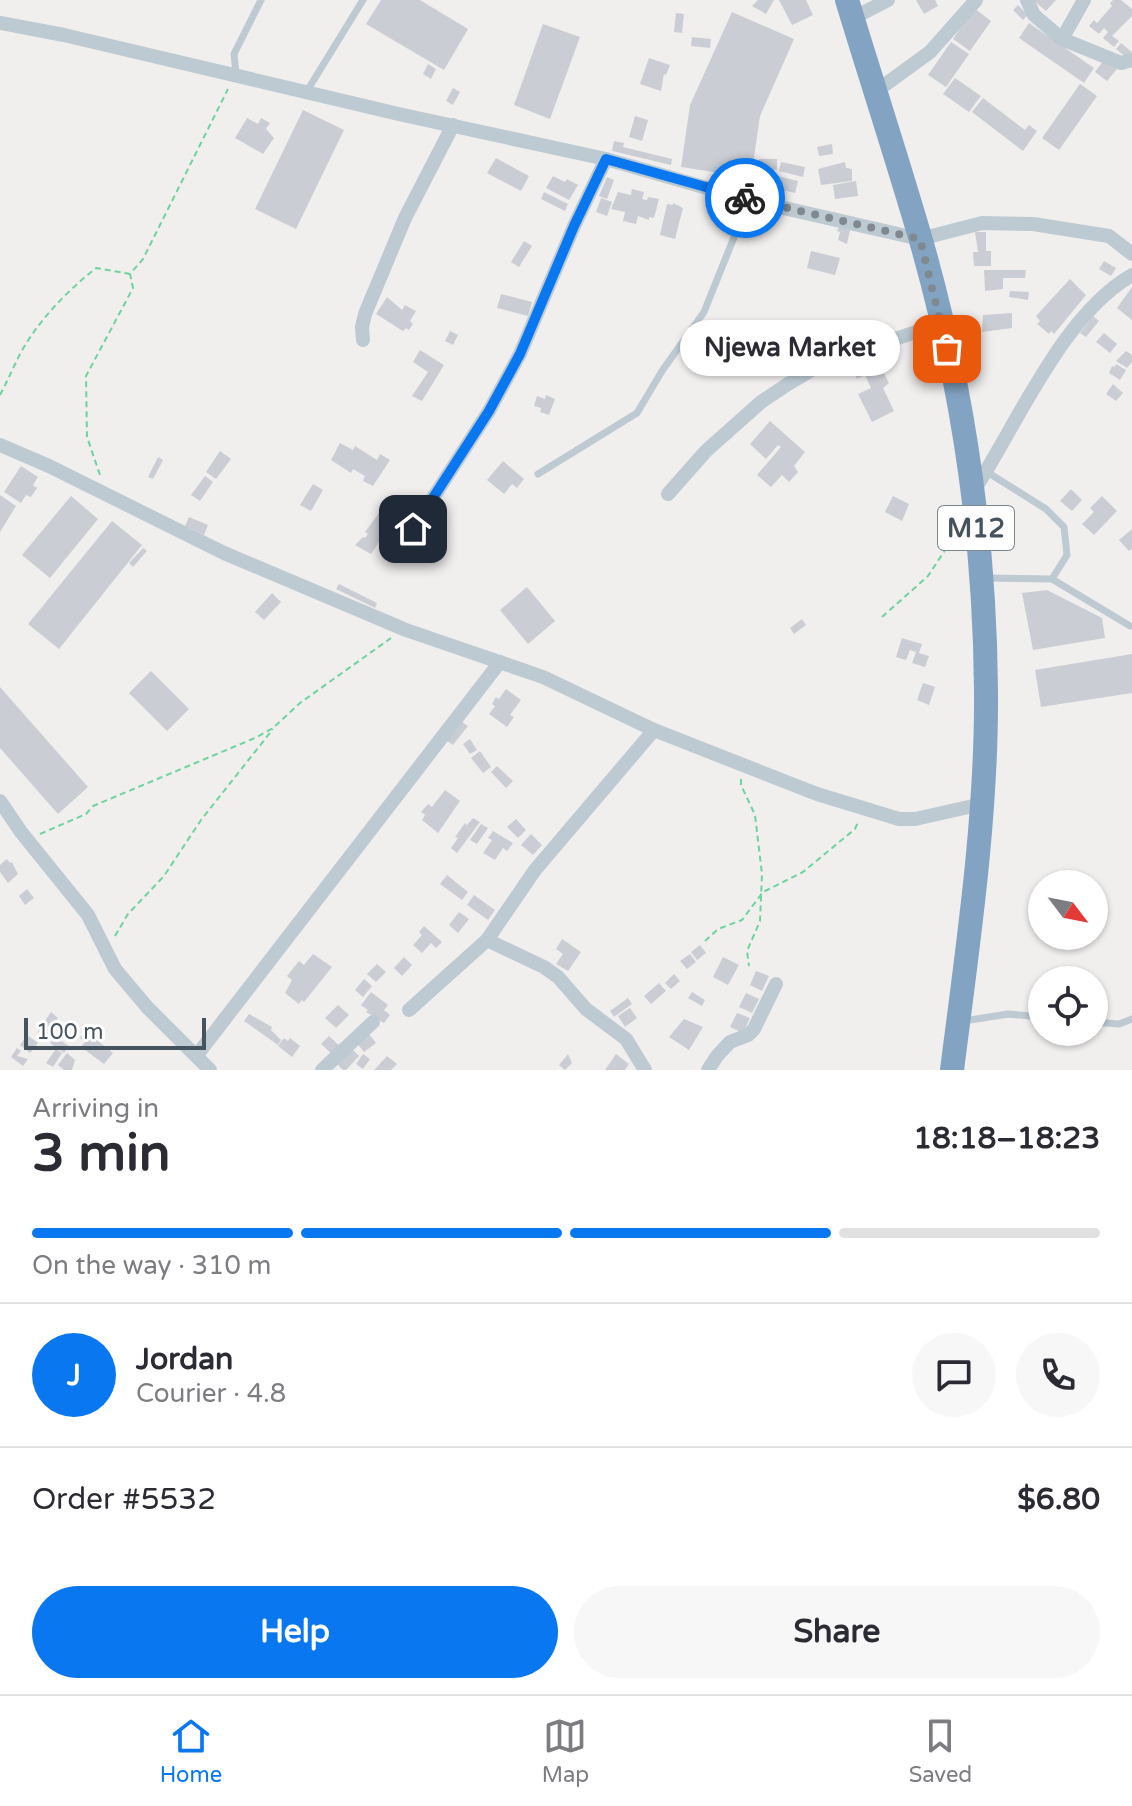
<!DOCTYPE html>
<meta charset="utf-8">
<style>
:root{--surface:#fff;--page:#f7f7f7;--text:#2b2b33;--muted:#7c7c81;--line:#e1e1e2;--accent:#0977f0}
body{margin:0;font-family:"Varela Round",sans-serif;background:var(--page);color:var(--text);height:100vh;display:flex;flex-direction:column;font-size:30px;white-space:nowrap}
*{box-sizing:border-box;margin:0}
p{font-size:26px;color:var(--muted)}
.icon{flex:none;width:44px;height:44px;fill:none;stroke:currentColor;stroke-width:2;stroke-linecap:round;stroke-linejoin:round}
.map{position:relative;height:1070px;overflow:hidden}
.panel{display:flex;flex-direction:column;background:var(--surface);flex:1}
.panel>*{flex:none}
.needle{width:52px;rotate:122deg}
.fabs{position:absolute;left:1028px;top:870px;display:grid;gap:16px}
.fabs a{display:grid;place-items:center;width:80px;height:80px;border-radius:50%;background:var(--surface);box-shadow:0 2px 6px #0004;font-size:40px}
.scale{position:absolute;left:24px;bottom:20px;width:182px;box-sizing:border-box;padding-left:8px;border:4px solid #45535e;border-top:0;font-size:22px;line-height:28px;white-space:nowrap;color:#45535e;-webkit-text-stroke:6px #fff;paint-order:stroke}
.pin{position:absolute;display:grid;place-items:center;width:68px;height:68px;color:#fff;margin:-34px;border-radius:16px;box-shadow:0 4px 12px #0006}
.courier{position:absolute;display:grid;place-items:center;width:80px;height:80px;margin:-40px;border:6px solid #0977f0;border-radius:50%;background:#fff;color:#222;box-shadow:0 2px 10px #0007}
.bubble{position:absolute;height:56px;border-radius:28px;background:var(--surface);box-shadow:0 2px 6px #0004;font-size:26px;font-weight:700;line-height:56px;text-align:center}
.headline em{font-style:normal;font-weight:700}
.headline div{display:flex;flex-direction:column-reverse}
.headline{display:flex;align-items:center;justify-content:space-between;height:136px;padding:0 32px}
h1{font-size:52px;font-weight:700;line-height:60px}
.bar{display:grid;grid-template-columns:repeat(4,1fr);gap:12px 8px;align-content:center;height:96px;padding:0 32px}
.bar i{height:10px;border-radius:6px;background:var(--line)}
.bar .selected{background:var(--accent)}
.bar p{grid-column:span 4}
.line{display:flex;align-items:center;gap:20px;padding:0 32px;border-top:2px solid var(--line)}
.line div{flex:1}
.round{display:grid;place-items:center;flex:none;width:84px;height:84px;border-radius:42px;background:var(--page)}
.cta{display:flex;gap:16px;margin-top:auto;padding:16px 32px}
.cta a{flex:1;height:92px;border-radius:48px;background:var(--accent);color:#fff;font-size:32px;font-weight:700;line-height:92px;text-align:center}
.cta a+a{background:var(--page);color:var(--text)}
.menu{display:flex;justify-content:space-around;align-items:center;height:112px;border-top:2px solid var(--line);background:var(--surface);font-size:22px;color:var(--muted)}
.menu a{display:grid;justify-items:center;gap:4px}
.menu .selected{color:var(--accent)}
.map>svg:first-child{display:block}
</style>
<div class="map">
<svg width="1132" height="1070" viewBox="0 0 1132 1070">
<rect width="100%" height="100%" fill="#f1eeee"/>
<g fill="#caced4">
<polygon points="381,0 420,0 468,29 444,70 366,24"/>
<polygon points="758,0 774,0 766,14 752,6"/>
<polygon points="779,0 806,0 813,15 792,25"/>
<polygon points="916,0 935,0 938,6 924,14"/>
<polygon points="1033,0 1056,0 1046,11"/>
<polygon points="1113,0 1121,0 1132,9 1132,16 1112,36 1119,41 1114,47 1103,38 1108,32 1104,28 1099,34 1089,26 1094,20 1097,23 1112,6 1110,3"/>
<polygon points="1018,5 1028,15 1023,20 1013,10"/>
<polygon points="974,8 991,21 970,51 953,39"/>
<polygon points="732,12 794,39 760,116 751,178 681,167 690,105"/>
<polygon points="676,13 684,14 682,33 674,32"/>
<polygon points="1029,23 1094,68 1084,83 1019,38"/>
<polygon points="543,24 580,37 550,119 514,105"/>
<polygon points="692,37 711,39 710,48 691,46"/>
<polygon points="951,42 969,54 946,87 928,75"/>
<polygon points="1121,43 1132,52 1127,58 1116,49"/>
<polygon points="649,58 670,65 666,75 664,74 661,91 640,84"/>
<polygon points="1104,60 1117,69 1107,81 1095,72"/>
<polygon points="428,64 436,69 431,79 423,74"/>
<polygon points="955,78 981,96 969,112 943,94"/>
<polygon points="1080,84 1097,96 1059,150 1042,138"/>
<polygon points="453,88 460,92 453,105 446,101"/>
<polygon points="983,98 1025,130 1029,125 1037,131 1023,151 972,112"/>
<polygon points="303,110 344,130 296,229 255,209"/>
<polygon points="635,116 648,120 642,141 629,137"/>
<polygon points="247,118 258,124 261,118 270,123 266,129 274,138 263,154 235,138"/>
<polygon points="614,141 624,143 623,147 672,159 671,165 612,151"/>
<polygon points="832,144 833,154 819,156 817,147"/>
<polygon points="496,158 529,176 521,191 487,173"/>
<polygon points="759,159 777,159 777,170 759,169"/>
<polygon points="781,162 805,167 803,177 779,171"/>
<polygon points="845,162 846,168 852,169 852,181 821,185 818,169"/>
<polygon points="553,176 565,182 567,179 578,185 569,200 546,188"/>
<polygon points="778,176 798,181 795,193 775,188"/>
<polygon points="607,177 614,180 607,199 599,196"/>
<polygon points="856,181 858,196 835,199 833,185"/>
<polygon points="632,189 644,192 642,199 647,200 648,197 659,199 654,218 649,217 649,220 638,216 636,224 623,221 625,212 611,209 618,192 631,195"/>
<polygon points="544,192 568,204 565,211 541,199"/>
<polygon points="601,198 612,202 607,216 596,212"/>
<polygon points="673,203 683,208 675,239 660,235 667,204 673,205"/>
<polygon points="839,227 850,230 847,244 838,240 840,232 837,231"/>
<polygon points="975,232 986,232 986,251 991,251 991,266 974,266 973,252 978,252"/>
<polygon points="524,241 532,246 519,267 511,262"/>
<polygon points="811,251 840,258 835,275 807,268"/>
<polygon points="1104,261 1116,268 1111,276 1099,269"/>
<polygon points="984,270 1026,270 1025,278 1003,278 1003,289 985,291"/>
<polygon points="1070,279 1086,295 1054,334 1051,331 1049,334 1037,324 1040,321 1036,316"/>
<polygon points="1132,287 1132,320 1117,308"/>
<polygon points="1010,291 1029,292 1028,300 1009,297"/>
<polygon points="501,294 532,302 528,316 497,308"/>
<polygon points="387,297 402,310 405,305 416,311 410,321 413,324 409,330 406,328 403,331 376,314"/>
<polygon points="1012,313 1012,328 982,332 983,315"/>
<polygon points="1093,316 1099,321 1086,337 1080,333"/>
<polygon points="450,331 458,335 453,345 445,341"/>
<polygon points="1104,333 1117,344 1110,353 1096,342"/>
<polygon points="420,350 444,365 422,401 412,396 428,372 413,362"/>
<polygon points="1126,351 1132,355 1132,362 1127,368 1116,361"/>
<polygon points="875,356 889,383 883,388 894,411 872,422 858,394 871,388 865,375 857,379 852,367"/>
<polygon points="1116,364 1126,370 1120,380 1109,373 1112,366 1115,367"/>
<polygon points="1113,384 1123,393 1116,401 1106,394"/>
<polygon points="546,395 555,399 549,415 540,412 541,408 534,406 537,396 545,399"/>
<polygon points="770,421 805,452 794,466 798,472 789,482 782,475 771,487 757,475 781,447 778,445 766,459 750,444"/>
<polygon points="340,443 353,450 355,446 377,460 380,454 390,460 373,486 363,481 365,476 353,469 351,473 331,460"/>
<polygon points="220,451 231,459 216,479 206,472"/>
<polygon points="158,457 163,460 153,479 148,477"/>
<polygon points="503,461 524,479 517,488 512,484 504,494 487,480"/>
<polygon points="21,466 38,477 33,485 37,488 31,497 26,495 21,503 4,492"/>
<polygon points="205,476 213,482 200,501 191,495"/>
<polygon points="313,484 323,490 311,511 300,505"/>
<polygon points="1071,489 1082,500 1072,511 1060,501"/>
<polygon points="0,495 16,506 0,532"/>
<polygon points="71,496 98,519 50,578 22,555"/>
<polygon points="893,496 909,504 902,521 885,512"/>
<polygon points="1102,496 1117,511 1094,535 1082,524 1094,512 1090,508"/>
<polygon points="382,509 396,518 389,531 393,533 386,546 379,542 371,554 355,545 363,537 365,538 368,534 365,532"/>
<polygon points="189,517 208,525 204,535 185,526"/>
<polygon points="112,521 142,545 59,649 28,624"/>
<polygon points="1132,529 1132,549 1129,551 1119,540"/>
<polygon points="143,548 147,551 133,567 129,563"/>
<polygon points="339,584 377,603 375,608 336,589"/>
<polygon points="527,587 555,621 528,644 500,610"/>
<polygon points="1047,590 1102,618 1105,638 1033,650 1022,593"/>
<polygon points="272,593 281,602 264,620 255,612"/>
<polygon points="802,619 806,625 794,634 790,628"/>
<polygon points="902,638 922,644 919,653 929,656 925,667 912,663 916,652 910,650 906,660 896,657"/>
<polygon points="1132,654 1132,693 1041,707 1035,670"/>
<polygon points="151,671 189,709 167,731 129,693"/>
<polygon points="923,683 935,687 929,705 917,700"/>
<polygon points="0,687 88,787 58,814 0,748"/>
<polygon points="506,689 521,700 510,715 514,717 507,727 489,714 495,706 492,704 496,697 499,699"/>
<polygon points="462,722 468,726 453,745 447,741"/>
<polygon points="470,739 477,750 470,754 463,744"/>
<polygon points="480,751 491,767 483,773 471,758"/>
<polygon points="497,766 513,781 506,788 491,772"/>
<polygon points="445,790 460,801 438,833 422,820 425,815 421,812 428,804 432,807"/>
<polygon points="473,818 480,822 457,853 451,848 458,838 455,837 465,823 467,825"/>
<polygon points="516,819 526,830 518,838 507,827"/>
<polygon points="481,824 488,828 477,844 470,840"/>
<polygon points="493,831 513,843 507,851 503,848 495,860 483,853 492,840 488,838"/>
<polygon points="531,834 542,845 533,855 521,845"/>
<polygon points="7,859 10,863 12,862 18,874 8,883 0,872 0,865"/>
<polygon points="447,875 468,892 462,900 440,884"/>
<polygon points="27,889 34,898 25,905 19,896"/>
<polygon points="474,895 495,910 488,920 467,905"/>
<polygon points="459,912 469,919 458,933 449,925"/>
<polygon points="424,926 442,942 436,948 431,943 422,953 413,945 422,935 419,932"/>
<polygon points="562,939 581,952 568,971 556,964 563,954 556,949"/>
<polygon points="700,945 706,953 697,960 691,952"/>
<polygon points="313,954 332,967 304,1002 302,1000 299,1004 285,993 292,980 287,976 299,961 304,965"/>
<polygon points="690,954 696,962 687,969 680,961"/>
<polygon points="404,957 412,965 402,976 394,968"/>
<polygon points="723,957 739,965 728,985 713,977"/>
<polygon points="377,964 386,972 376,982 367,974"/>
<polygon points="756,971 769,976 762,991 750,985"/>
<polygon points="674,974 680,981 671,989 665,983"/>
<polygon points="364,979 372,986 363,997 355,990"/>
<polygon points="659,983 666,991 651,1004 644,996"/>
<polygon points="371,992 388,1005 384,1010 390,1015 384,1023 366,1012 368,1010 361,1005"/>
<polygon points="692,992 705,1000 702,1006 688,998"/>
<polygon points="746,993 759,999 752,1013 739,1007"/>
<polygon points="628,998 632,1004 614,1017 610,1011"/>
<polygon points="338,1005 349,1015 336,1028 325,1018"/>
<polygon points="630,1008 637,1018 625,1027 618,1016"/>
<polygon points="51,1012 58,1018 51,1026 50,1034 46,1039 38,1031"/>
<polygon points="737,1013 750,1018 743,1033 730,1027"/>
<polygon points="249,1014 272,1027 271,1030 281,1040 278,1045 244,1021"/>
<polygon points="684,1019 703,1027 689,1050 669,1037"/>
<polygon points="86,1031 113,1053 104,1064 81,1047 85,1042 80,1038"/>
<polygon points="367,1031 376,1043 364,1052 356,1042"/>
<polygon points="27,1035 38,1043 30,1053 20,1045"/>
<polygon points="329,1036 341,1047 333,1055 321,1044"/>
<polygon points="55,1037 69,1046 64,1053 50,1043"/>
<polygon points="284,1038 288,1041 290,1038 300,1046 292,1057 278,1046"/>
<polygon points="350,1047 359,1056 346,1070 343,1070 335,1062"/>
<polygon points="17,1048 21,1051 17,1056 28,1059 23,1066 11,1057"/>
<polygon points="56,1049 62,1053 53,1067 46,1063"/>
<polygon points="67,1053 75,1060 72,1070 64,1070 58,1065"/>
<polygon points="363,1054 370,1059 363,1069 356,1064"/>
<polygon points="568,1054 572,1063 565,1070 559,1065"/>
<polygon points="616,1054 629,1064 625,1070 605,1070"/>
<polygon points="387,1056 397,1064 391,1070 374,1070"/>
</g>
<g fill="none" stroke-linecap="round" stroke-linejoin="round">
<g stroke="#6ed49d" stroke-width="2" stroke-dasharray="6 4" stroke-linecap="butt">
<path d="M0 395C7 382 13 368 20 354 38 321 66 292 96 268L130 274"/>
<polyline points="100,475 87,437 86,376 133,288 130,274 143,259 228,89"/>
<polyline points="882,617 928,576 957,532"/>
<polyline points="741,779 741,785 755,815 762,874 760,921 747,951 749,966"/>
<polyline points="40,834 86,814 93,806 255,738 273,728 300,703 391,638"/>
<polyline points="115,936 128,914 164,876 201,820 273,729"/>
<polyline points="705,941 718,929 742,920 763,892 803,872 855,829 858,822"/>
</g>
<g stroke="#bdcad2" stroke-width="7">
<polyline points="236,74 234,54 261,0"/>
<polyline points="307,91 363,0"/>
<polyline points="987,472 1046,509 1064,527 1067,555 1052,579"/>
<polyline points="538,474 637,413 662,371 704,312 749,200"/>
<polyline points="987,578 1052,579 1130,626"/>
<polyline points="964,1021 1008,1014 1042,1017"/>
<polyline points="1094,1022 1119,1024 1132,1019"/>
</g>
<g stroke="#bdcad2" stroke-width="14">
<polyline points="1027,0 1034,15 1062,39"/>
<polyline points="1084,0 1062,39 1121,63 1132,60"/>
<polyline points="853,18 888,0"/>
<polyline points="0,23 64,35 403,115 606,159 749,200 920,239 982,223 1033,224 1109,236 1132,254"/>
<polyline points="875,92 930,52 976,0"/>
<polyline points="363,340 362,327 365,314 405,218 453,125"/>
<polyline points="0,445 49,466 224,553 406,630 543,677 654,730 817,794 899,819 915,819 982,804"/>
<path d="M973 492C1017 425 1062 315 1132 275"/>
<polyline points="668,494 706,451 761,402 788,384 822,364 942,323"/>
<polyline points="413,529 489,411 520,354 574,226 606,159"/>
<polyline points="0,801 21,832 88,915 115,969 147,1007 210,1070"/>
<polyline points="487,940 544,967 558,977 586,1009 626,1039 645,1070"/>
<polyline points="409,1010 487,940 535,870 654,730"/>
<polyline points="197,1055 500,662"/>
<polyline points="322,1070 373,1022"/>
<polyline points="708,1070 717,1056 730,1042 748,1035 754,1029 776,984"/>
</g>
<path stroke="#82a3c2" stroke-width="24" d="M847 0C871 79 897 158 920 237 962 383 985 538 986 691 987 817 968 944 952 1070"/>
</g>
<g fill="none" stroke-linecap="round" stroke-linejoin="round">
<polyline stroke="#818990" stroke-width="8" stroke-dasharray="0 14.4" points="745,198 920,239 947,349"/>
<polyline stroke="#0977f0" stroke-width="10" points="413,529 489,411 520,354 574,226 606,159 745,198"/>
</g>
<g text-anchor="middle" stroke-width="8" stroke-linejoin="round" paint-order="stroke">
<rect fill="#fff" stroke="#7d878e" stroke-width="2" x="938" y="506" width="76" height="44" rx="6"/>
<g font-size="26" font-weight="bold" fill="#45535e">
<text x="976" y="537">M12</text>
</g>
</g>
</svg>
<div class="fabs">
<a><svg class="needle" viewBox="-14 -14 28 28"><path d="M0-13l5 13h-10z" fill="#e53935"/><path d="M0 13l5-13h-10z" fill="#7c7c81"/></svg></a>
<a><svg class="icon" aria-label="locate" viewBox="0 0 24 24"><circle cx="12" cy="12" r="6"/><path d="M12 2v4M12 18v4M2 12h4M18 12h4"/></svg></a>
</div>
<div class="scale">100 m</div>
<div class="pin" style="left:947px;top:349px;background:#ea580c"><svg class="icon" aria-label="bag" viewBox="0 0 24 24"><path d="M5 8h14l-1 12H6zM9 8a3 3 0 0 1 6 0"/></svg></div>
<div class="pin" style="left:413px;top:529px;background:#1f2937"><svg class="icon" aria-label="home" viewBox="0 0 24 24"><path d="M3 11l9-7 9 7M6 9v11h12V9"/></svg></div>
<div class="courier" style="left:745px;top:198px"><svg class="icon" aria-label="bike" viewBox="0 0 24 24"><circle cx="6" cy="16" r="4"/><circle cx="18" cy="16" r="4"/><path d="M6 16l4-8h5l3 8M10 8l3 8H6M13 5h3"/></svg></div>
<div class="bubble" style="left:680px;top:320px;width:220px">Njewa Market</div>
</div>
<section class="panel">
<div class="headline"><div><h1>3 min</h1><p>Arriving in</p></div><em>18:18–18:23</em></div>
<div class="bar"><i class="selected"></i><i class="selected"></i><i class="selected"></i><i></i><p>On the way · 310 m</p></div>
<div class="line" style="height:144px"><b class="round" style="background:var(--accent);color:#fff">J</b><div><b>Jordan</b><p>Courier · 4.8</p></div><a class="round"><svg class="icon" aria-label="chat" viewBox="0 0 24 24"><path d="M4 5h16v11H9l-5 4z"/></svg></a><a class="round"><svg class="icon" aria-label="phone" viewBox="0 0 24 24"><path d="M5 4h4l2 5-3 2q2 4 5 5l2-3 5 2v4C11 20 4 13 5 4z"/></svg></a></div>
<div class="line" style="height:104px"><div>Order #5532</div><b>$6.80</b></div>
<div class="cta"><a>Help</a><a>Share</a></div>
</section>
<nav class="menu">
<a class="selected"><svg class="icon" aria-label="home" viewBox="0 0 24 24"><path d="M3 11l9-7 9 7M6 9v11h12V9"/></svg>Home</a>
<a><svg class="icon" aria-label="map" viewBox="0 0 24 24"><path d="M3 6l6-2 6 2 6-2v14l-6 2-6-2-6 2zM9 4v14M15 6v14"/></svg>Map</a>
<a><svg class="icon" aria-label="saved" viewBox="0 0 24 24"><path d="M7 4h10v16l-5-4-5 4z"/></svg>Saved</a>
</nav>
